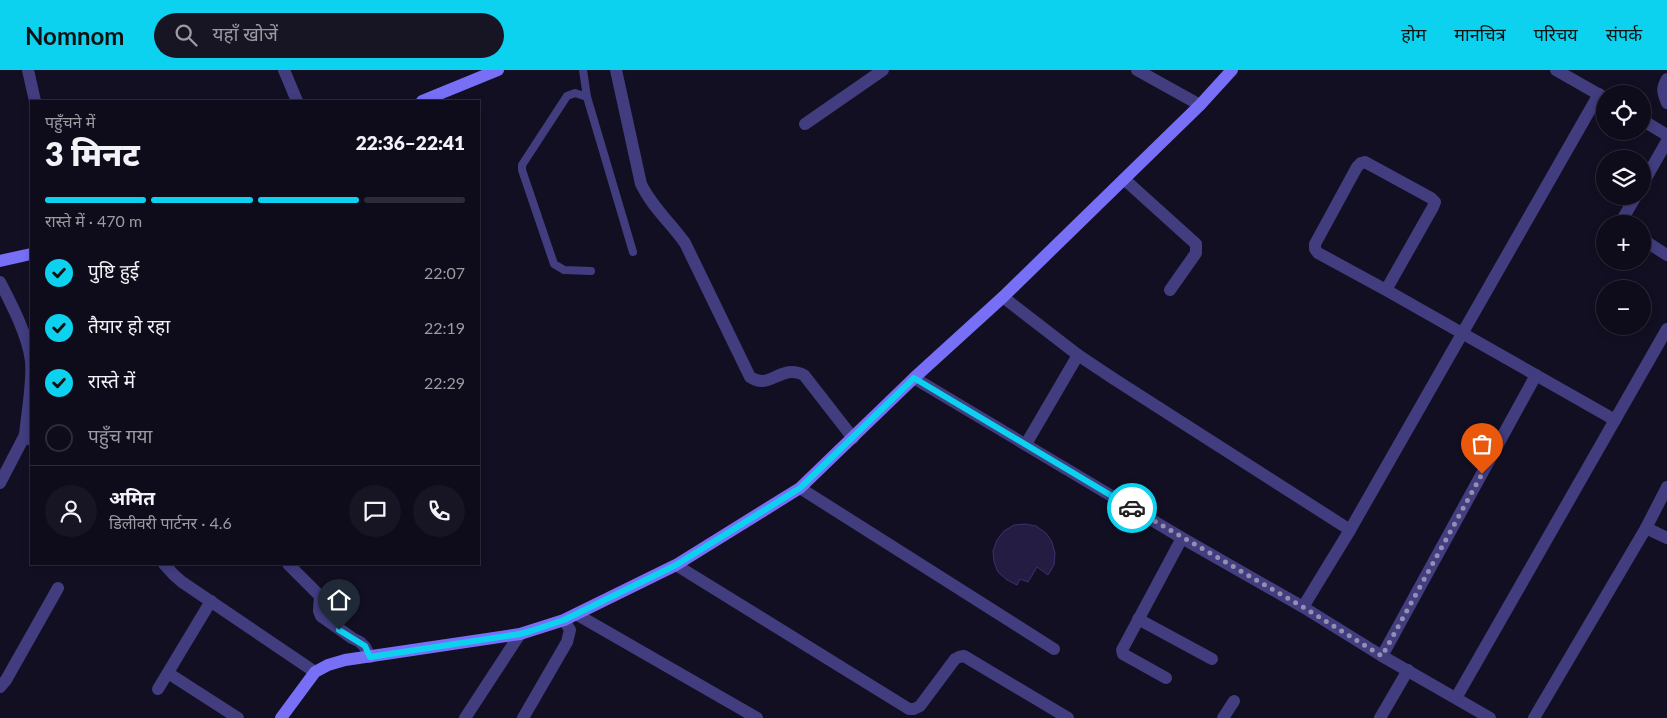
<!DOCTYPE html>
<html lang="hi">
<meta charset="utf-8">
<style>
:root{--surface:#0e0b1a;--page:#171423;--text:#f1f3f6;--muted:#9b9ba2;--line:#2e2b39;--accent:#0dd2ef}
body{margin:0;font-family:Lato,"Noto Sans Devanagari",sans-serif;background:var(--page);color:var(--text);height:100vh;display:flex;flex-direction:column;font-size:19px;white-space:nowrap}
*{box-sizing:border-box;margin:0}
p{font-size:16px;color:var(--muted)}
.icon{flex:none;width:28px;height:28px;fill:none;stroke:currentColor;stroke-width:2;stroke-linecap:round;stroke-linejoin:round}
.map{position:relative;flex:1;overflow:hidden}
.details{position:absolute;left:30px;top:30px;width:450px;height:465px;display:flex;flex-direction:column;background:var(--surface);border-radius:0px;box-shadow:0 2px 8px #0003,0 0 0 1px var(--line)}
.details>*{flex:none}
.buttons{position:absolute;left:1596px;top:15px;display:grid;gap:10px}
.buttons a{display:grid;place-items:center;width:55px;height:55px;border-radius:50%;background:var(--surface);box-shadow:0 2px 8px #0003,0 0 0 1px var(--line);font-size:25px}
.pin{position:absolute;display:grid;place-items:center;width:42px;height:42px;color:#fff;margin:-51px -21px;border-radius:50% 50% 50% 0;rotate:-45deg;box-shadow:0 0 5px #0007}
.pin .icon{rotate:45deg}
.courier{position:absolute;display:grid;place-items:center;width:50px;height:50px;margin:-25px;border:4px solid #0dd2ef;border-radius:50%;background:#fff;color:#222;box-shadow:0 1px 6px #0007}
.summary em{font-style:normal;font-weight:800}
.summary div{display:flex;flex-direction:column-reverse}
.summary{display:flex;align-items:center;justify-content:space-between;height:85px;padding:0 15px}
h1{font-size:32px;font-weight:800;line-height:38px}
.bar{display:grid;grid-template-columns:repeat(4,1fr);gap:8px 5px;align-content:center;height:60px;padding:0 15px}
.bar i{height:6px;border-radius:4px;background:var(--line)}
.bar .on{background:var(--accent)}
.bar p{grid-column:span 4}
.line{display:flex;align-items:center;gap:12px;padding:0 15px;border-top:1px solid var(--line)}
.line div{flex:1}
.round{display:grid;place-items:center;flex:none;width:52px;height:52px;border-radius:26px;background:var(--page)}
ol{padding:0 15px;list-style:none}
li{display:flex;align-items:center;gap:15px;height:55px}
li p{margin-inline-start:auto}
li .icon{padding:5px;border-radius:50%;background:var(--accent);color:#111;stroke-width:4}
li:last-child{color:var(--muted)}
li i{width:28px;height:28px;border:2px solid var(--line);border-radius:50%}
header{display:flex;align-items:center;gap:30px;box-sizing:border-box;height:70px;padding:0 25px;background:var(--accent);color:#111}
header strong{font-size:24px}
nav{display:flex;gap:28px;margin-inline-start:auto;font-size:18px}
.search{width:350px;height:45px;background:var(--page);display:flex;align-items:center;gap:12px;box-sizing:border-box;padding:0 18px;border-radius:28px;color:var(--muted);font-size:19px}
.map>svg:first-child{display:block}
</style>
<header>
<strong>Nomnom</strong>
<div class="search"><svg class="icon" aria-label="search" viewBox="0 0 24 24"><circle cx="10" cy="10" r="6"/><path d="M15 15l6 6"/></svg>यहाँ खोजें</div>
<nav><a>होम</a><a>मानचित्र</a><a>परिचय</a><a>संपर्क</a></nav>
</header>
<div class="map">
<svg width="1667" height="648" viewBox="0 0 1667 648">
<rect width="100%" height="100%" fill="#130f23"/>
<polygon fill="#251c43" stroke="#3e306d" points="1025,454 1036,456 1046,463 1052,472 1055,483 1054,495 1048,505 1037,497 1028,512 1020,509 1017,515 1007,510 998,502 994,492 993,481 997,470 1004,461 1014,455"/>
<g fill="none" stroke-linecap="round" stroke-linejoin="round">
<g stroke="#413d7f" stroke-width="8">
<polyline points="583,0 587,27 633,182"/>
<polyline points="587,27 575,23 567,26 522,95 522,100 554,194 564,200 591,201"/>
</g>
<g stroke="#413d7f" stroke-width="12">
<polyline points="28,0 35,31"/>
<polyline points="284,0 297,31"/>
<path d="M616 0 641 114C652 137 671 153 685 173L750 307C771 321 780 293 804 305L853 368"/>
<polyline points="1137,0 1200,35"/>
<polyline points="1556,0 1605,28"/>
<path d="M1667 9C1661 19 1663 23 1667 33"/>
<polyline points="1642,50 1667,65"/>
<polyline points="805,54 883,0"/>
<polyline points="1124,109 1196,174 1196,183 1170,220"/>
<polyline points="1642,115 1667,71"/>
<polyline points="1622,154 1622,150 1636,126"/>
<polyline points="1642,169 1667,185"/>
<path d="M0 212C12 235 28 266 31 291 33 312 27 343 25 365L31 370"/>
<polyline points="1386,220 1433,137 1435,132 1431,128 1365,92 1361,93 1357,97 1315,174 1315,179 1318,183 1386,220 1615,350"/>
<polyline points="1003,227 1078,285 1114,309 1350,460"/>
<polyline points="914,308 1182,468 1303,537 1382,586 1490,648"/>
<polyline points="1026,374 1078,285"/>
<polyline points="0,413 25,365"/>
<polyline points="800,418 1054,579"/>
<polyline points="1646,458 1667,468"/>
<polyline points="164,494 174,505 182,512 315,602"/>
<polyline points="288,494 320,526 319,541 321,546 352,568 360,572 365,577 370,587"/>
<polyline points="676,495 909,639 914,639 920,636 955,589 959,587 964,586 1068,648"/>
<polyline points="1303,537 1350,460 1599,24"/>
<polyline points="576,544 757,648"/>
<polyline points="1138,549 1212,589"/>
<polyline points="1382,586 1536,305"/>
<polyline points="168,603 238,648"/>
<polyline points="1166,608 1123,584 1122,580 1182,468"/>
<polyline points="0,617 6,610 58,518"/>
<polyline points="158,619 211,531"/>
<polyline points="1456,628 1667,259"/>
<polyline points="465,648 520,564"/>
<polyline points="523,648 567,572 570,560 564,550"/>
<polyline points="1223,648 1234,631"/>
<polyline points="1380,648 1408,600"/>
<polyline points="1534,648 1646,458 1667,417"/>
</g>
<g stroke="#7770f7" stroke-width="12">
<polyline points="422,31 498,0"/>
<polyline points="0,191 31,184"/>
<polyline points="281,648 315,602 328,595 345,590 520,564 564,550 676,495 800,418 914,308 1003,227 1200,35 1232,0"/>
</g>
</g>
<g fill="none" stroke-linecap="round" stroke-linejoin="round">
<polyline stroke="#948fb1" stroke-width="5" stroke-dasharray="0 9" points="1132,438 1303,537 1382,586 1482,404"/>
<polyline stroke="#0dd2ef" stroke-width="6" points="339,560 365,576 370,587 520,564 531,561 564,550 676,495 800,418 914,308 1132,438"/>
</g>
</svg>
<div class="buttons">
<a><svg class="icon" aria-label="locate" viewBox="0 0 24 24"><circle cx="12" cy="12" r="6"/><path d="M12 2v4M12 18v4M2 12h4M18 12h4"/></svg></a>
<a><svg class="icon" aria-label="layers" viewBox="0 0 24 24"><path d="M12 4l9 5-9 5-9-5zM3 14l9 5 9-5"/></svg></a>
<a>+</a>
<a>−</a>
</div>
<div class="pin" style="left:1482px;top:404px;background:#ea580c"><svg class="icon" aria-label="bag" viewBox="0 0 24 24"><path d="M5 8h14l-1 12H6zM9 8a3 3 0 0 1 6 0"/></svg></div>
<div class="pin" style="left:339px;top:560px;background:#1f2937"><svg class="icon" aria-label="home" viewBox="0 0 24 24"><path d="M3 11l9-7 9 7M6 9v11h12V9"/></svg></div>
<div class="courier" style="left:1132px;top:438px"><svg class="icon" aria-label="car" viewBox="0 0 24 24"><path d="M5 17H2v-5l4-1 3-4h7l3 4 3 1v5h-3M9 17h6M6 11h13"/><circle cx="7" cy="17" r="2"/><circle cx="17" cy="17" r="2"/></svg></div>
<section class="details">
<div class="summary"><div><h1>3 मिनट</h1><p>पहुँचने में</p></div><em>22:36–22:41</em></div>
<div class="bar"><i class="on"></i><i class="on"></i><i class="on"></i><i></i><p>रास्ते में · 470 m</p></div>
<ol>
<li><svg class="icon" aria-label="check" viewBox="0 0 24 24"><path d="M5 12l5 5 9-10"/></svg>पुष्टि हुई<p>22:07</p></li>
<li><svg class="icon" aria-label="check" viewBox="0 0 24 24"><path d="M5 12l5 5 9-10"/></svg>तैयार हो रहा<p>22:19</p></li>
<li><svg class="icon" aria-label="check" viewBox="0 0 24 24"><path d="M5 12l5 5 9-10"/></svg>रास्ते में<p>22:29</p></li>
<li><i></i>पहुँच गया</li>
</ol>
<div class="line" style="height:90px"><a class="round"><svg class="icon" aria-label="person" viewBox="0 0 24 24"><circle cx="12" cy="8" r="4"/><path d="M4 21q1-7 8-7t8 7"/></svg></a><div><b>अमित</b><p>डिलीवरी पार्टनर · 4.6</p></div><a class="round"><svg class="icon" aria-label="chat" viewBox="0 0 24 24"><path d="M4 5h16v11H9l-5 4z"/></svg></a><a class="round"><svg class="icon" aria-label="phone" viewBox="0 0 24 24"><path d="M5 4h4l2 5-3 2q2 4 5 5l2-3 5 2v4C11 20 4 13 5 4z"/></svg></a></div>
</section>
</div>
